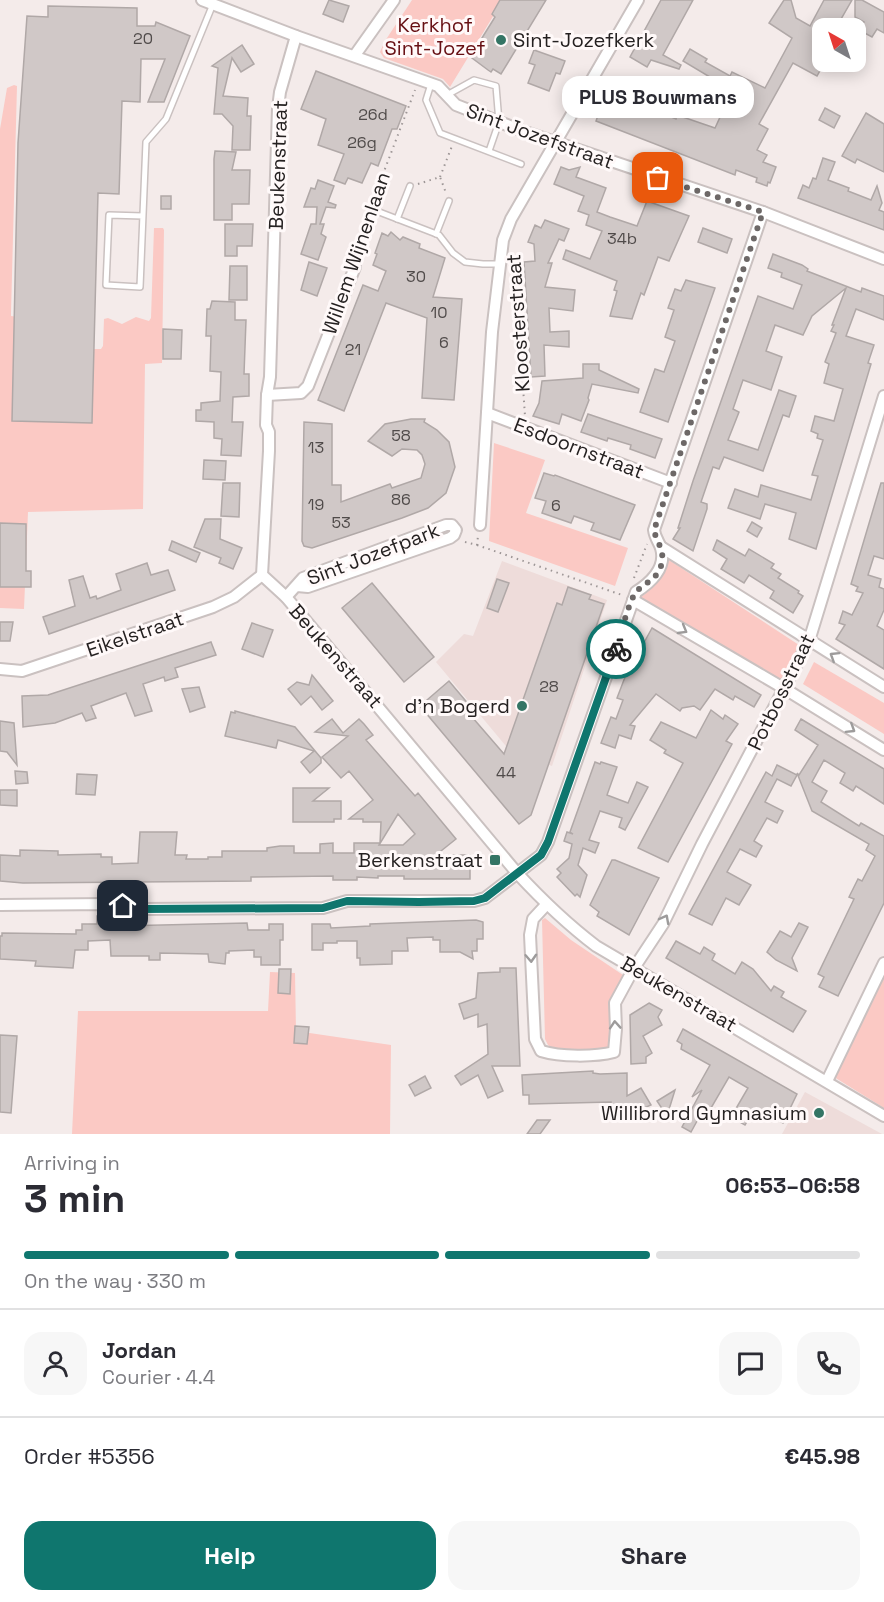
<!DOCTYPE html>
<meta charset="utf-8">
<style>
:root{--surface:#fff;--page:#f7f7f7;--text:#2b2b33;--muted:#7c7c81;--line:#e1e1e2;--accent:#0f766e}
body{margin:0;font-family:"Space Grotesk",sans-serif;background:var(--page);color:var(--text);height:100vh;display:flex;flex-direction:column;font-size:22px;white-space:nowrap}
*{box-sizing:border-box;margin:0}
p{font-size:20px;color:var(--muted)}
.icon{flex:none;width:33px;height:33px;fill:none;stroke:currentColor;stroke-width:2;stroke-linecap:round;stroke-linejoin:round}
.map{position:relative;height:1134px;overflow:hidden}
.side{display:flex;flex-direction:column;background:var(--surface);flex:1}
.side>*{flex:none}
.needle{width:39px;rotate:321deg}
.buttons{position:absolute;left:812px;top:18px;display:grid;gap:12px}
.buttons a{display:grid;place-items:center;width:54px;height:54px;border-radius:12px;background:var(--surface);box-shadow:0 3px 15px #0003;font-size:30px}
.pin{position:absolute;display:grid;place-items:center;width:51px;height:51px;color:#fff;margin:-26px;border-radius:12px;box-shadow:0 3px 9px #0006}
.courier{position:absolute;display:grid;place-items:center;width:60px;height:60px;margin:-30px;border:4px solid #0f766e;border-radius:50%;background:#fff;color:#222;box-shadow:0 2px 8px #0007}
.bubble{position:absolute;height:42px;border-radius:18px;background:var(--surface);box-shadow:0 3px 15px #0003;font-size:20px;font-weight:700;line-height:42px;text-align:center}
.head em{font-style:normal;font-weight:700}
.head div{display:flex;flex-direction:column-reverse}
.head{display:flex;align-items:center;justify-content:space-between;height:102px;padding:0 24px}
h1{font-size:39px;font-weight:700;line-height:45px}
.bar{display:grid;grid-template-columns:repeat(4,1fr);gap:9px 6px;align-content:center;height:72px;padding:0 24px}
.bar i{height:8px;border-radius:4px;background:var(--line)}
.bar .current{background:var(--accent)}
.bar p{grid-column:span 4}
.line{display:flex;align-items:center;gap:15px;padding:0 24px;border-top:2px solid var(--line)}
.line div{flex:1}
.round{display:grid;place-items:center;flex:none;width:63px;height:63px;border-radius:18px;background:var(--page)}
.primary-button{display:flex;gap:12px;margin-top:auto;padding:12px 24px}
.primary-button a{flex:1;height:69px;border-radius:18px;background:var(--accent);color:#fff;font-size:24px;font-weight:700;line-height:69px;text-align:center}
.primary-button a+a{background:var(--page);color:var(--text)}
.map>svg:first-child{display:block}
</style>
<div class="map">
<svg width="884" height="1134" viewBox="0 0 884 1134">
<rect width="100%" height="100%" fill="#f4ebea"/>
<g fill="#eedcda">
<polygon points="502,561 607,600 552,766 510,751 436,662 464,634 473,636"/>
<polygon points="805,1092 882,1134 782,1134"/>
</g>
<g fill="#fbc9c4">
<polygon points="412,0 503,0 450,87 443,79 384,58 380,52 385,41"/>
<polygon points="14,85 17,86 11,313 11,316 28,318 42,349 101,349 103,346 104,319 108,318 122,324 136,317 149,321 151,318 154,228 163,228 164,230 162,363 145,364 143,509 28,512 24,609 0,608 0,129 7,88"/>
<polygon points="494,443 545,460 526,513 628,548 615,586 489,541"/>
<path d="M669 560 799 645 804 651 782 682 639 598C653 590 665 575 669 560Z"/>
<polygon points="814,662 884,703 884,734 803,684"/>
<polygon points="545,918 571,940 623,975 610,1047 606,1050 554,1050 548,1045 545,1039 542,920"/>
<polygon points="884,971 884,1108 834,1077"/>
<polygon points="270,972 295,973 296,1031 391,1045 390,1134 72,1134 78,1011 268,1011"/>
</g>
<g fill="#d0c8c7" stroke="#b0a8a7" stroke-width="1.5" fill-rule="evenodd">
<polygon points="329,0 349,6 343,22 323,14"/>
<polygon points="500,0 546,0 501,74 493,69 491,72 488,70 468,55 474,45 477,46 495,17 492,14"/>
<polygon points="661,0 693,0 663,55 681,65 679,69 651,60 647,67 630,57"/>
<polygon points="784,0 791,0 796,18 810,26 824,0 852,0 837,26 822,20 822,67 817,76 793,63 759,124 768,129 757,150 767,155 763,162 776,167 770,183 768,182 767,186 756,182 757,178 736,170 735,175 596,121 602,104 605,105 611,90 625,95 621,105 642,113 653,90 663,94 657,111 676,119 677,115 715,128 727,102 723,101 730,89 683,61 690,49 707,59 705,62 730,76 732,72 765,88 792,38 769,23"/>
<polygon points="855,0 862,0 884,12 884,33 877,29 872,37 859,30 864,22 855,17"/>
<polygon points="48,6 137,8 137,26 155,26 156,22 190,36 164,102 148,102 165,59 141,59 140,102 122,101 119,194 98,193 92,423 12,421 18,143 27,16 48,17"/>
<polygon points="242,45 254,64 241,72 232,58 223,96 248,98 247,116 251,116 250,150 232,150 233,126 222,114 214,114 218,68 212,66"/>
<polygon points="534,50 565,61 560,74 556,73 549,91 528,83 535,65 529,63"/>
<polygon points="316,71 406,106 397,129 392,129 378,166 371,163 362,183 348,178 345,184 334,180 344,154 318,145 326,119 301,109"/>
<polygon points="825,108 840,116 834,128 819,120"/>
<polygon points="866,113 884,124 884,172 857,159 855,163 842,156"/>
<polygon points="215,151 236,152 232,170 250,170 249,204 232,204 232,220 214,220 214,159"/>
<polygon points="823,158 835,162 828,180 849,188 848,191 871,200 877,186 882,203 879,210 884,212 884,230 798,198 803,185 809,188 813,178 816,179"/>
<polygon points="561,167 569,170 580,167 576,177 606,188 597,212 610,217 637,226 647,201 689,216 669,261 658,257 644,295 641,293 632,319 610,316 617,291 614,290 617,281 563,259 566,250 590,259 602,231 586,225 589,215 578,211 584,196 554,184"/>
<polygon points="318,180 334,186 328,202 336,205 335,208 326,207 320,224 324,224 321,234 326,237 318,260 301,254 311,224 316,224 317,207 304,207 311,188 315,189"/>
<rect x="161" y="196" width="10" height="13"/>
<polygon points="545,220 569,229 564,241 559,239 548,263 552,263 545,287 575,290 573,311 549,308 550,332 569,331 569,347 544,345 545,376 531,377 524,262 535,261 534,244 528,242 535,225 541,228"/>
<polygon points="225,224 253,224 252,246 237,246 237,256 225,256"/>
<polygon points="703,228 732,239 727,253 698,242"/>
<polygon points="391,232 400,240 403,237 420,244 419,248 445,258 433,297 462,299 454,400 422,398 427,318 386,303 344,411 318,400 363,285 378,291 386,271 373,265 377,254 375,253 382,233 388,236"/>
<polygon points="773,254 802,265 808,269 807,271 861,292 862,288 884,296 884,320 856,309 846,336 874,345 868,363 871,364 816,549 789,539 796,513 765,504 760,519 728,508 735,489 758,497 761,485 811,500 818,476 812,475 823,440 817,438 818,434 811,431 815,416 834,421 843,389 824,383 829,364 825,362 836,333 831,331 834,325 832,325 846,288 812,316 803,335 775,325 766,351 782,357 771,390 743,380 733,409 739,412 728,440 758,450 779,390 796,396 789,417 783,415 763,471 724,457 719,469 713,467 701,502 707,504 707,509 693,551 673,539 680,528 678,528 693,481 758,296 793,309 802,285 781,277 782,273 768,268"/>
<polygon points="309,262 327,268 317,296 301,290"/>
<polygon points="230,266 247,266 247,300 229,300"/>
<polygon points="686,280 715,288 668,422 640,412 655,369 664,372 675,341 665,337 674,310 668,308 675,289 681,291"/>
<polygon points="212,301 235,302 235,320 246,320 244,374 249,374 249,396 233,397 232,422 243,422 241,456 221,455 222,439 214,438 214,422 196,421 196,410 201,410 201,403 220,401 221,372 210,371 211,336 206,336 207,309 210,309"/>
<polygon points="163,329 182,330 181,359 163,359"/>
<polygon points="583,364 599,364 599,370 639,389 638,393 592,384 588,398 589,400 581,421 562,414 559,424 533,416 539,403 542,381 583,378"/>
<polygon points="588,414 662,439 655,458 630,449 631,445 608,438 607,441 581,432"/>
<polygon points="411,419 425,419 424,422 437,430 449,442 455,467 446,493 428,508 402,518 312,548 304,546 302,541 304,422 332,424 332,485 341,485 341,502 390,484 392,488 421,478 425,464 422,455 417,450 402,449 392,456 368,441 385,424"/>
<polygon points="204,460 226,461 225,480 203,479"/>
<polygon points="544,473 554,476 555,475 635,505 620,540 591,530 594,523 574,516 571,523 542,513 546,501 535,498"/>
<polygon points="223,483 240,483 239,517 221,516"/>
<polygon points="881,483 884,483 884,559 874,556 868,575 881,579 879,587 884,589 884,610 877,626 884,630 884,669 836,639 845,625 839,623 843,611 852,615 863,593 856,591 858,587 851,584"/>
<polygon points="205,519 221,519 220,539 242,548 233,569 219,563 221,558 194,547"/>
<polygon points="752,522 762,528 757,537 747,531"/>
<polygon points="0,523 26,524 26,571 31,571 31,587 0,587"/>
<polygon points="717,540 745,556 749,549 774,564 771,568 781,574 778,578 799,591 798,593 803,596 793,613 770,598 774,591 749,575 744,583 721,569 727,559 713,550"/>
<polygon points="172,541 200,553 196,562 169,550"/>
<polygon points="147,563 151,575 168,570 175,590 49,634 43,617 75,606 69,580 83,576 90,598 96,596 97,599 121,590 116,574"/>
<polygon points="497,579 509,583 498,612 487,608"/>
<polygon points="372,583 434,657 404,682 342,608"/>
<polygon points="568,587 591,595 589,599 604,604 531,815 519,824 420,706 449,681 470,706 466,710 504,754 557,603 562,605"/>
<polygon points="0,622 13,622 10,641 0,641"/>
<polygon points="252,623 273,630 263,657 242,649"/>
<polygon points="652,628 761,695 754,707 735,696 733,700 715,689 700,710 694,706 682,708 680,711 656,694 630,725 635,726 631,739 619,735 615,748 601,743 611,717 616,719 623,700 617,698 627,672 628,672"/>
<polygon points="211,642 216,655 175,668 178,677 165,681 164,677 143,684 152,711 135,716 126,693 91,706 96,718 86,721 82,713 55,723 23,727 22,696 48,695"/>
<polygon points="312,675 333,701 322,710 311,696 301,705 288,689 297,682 309,685"/>
<polygon points="199,687 205,707 190,712 182,689"/>
<polygon points="711,710 723,719 725,715 738,724 726,741 732,744 668,862 638,848 683,763 664,753 666,750 650,740 661,722 696,738"/>
<polygon points="235,711 295,727 321,758 321,763 310,773 301,762 314,751 278,740 276,748 225,736 231,712 235,713"/>
<path d="M332 719 343 733 359 719 364 724 373 735 366 740 415 796 418 793 456 839 436 855H470V879H404V876H378V878L357 877V880H333V876L251 877V881L23 883 0 881V855L20 856V850L58 851V855L101 854V857H112V864L138 863 140 832H177L175 855H187L186 859H208V857H222V851H267V848L280 846H294V853H320V844L333 843V853H354V843H380L381 822H363V819H349L373 800 349 771 341 778 322 757 348 736 315 732ZM398 814 415 834 403 845H379Z"/>
<polygon points="801,719 884,769 884,804 856,786 853,791 840,783 845,773 824,760 812,782 827,791 821,802 859,826 861,823 884,836 884,903 838,996 819,987 824,977 818,974 854,899 849,897 858,879 862,881 875,856 866,850 869,844 812,811 797,773 799,775 818,745 795,730"/>
<polygon points="0,721 14,723 17,765 7,752 0,751"/>
<polygon points="595,762 600,764 601,762 617,767 607,795 628,803 637,782 648,787 625,830 619,827 622,818 600,811 589,840 599,843 595,853 583,848 578,865 587,875 580,897 577,894 575,896 557,877 561,873 557,869 569,858 572,844 564,841 567,832 573,834 570,832"/>
<polygon points="777,765 797,775 791,786 777,779 765,802 783,811 777,823 767,818 754,841 762,846 756,857 740,849 727,872 751,885 739,905 726,898 712,925 689,914 766,772 772,776"/>
<polygon points="15,771 27,772 28,783 16,784"/>
<polygon points="77,774 97,775 95,795 76,794"/>
<polygon points="293,788 329,788 313,801 341,801 341,819 334,819 334,822 293,822"/>
<polygon points="0,790 17,790 17,806 0,805"/>
<polygon points="612,860 615,860 659,878 629,935 597,916 599,912 590,905"/>
<polygon points="97,916 119,916 119,926 247,923 248,930 269,930 269,924 283,924 283,940 280,940 280,965 261,965 261,957 254,957 254,950 229,951 229,953 226,953 225,964 209,962 208,954 160,953 160,960 149,960 149,956 111,956 110,940 88,941 88,950 75,950 73,968 35,966 36,961 0,959 0,936 2,936 2,933 76,934 76,930 82,930 82,924 97,924"/>
<polygon points="476,920 483,922 483,939 477,939 477,951 472,951 473,959 460,952 440,952 440,940 433,940 433,937 407,938 408,951 392,951 392,964 360,965 360,958 357,958 357,941 337,941 337,943 323,943 323,950 312,950 312,924 330,924 331,928 370,926 370,924"/>
<polygon points="799,923 808,927 792,958 797,971 776,960 767,952 780,931 791,937"/>
<polygon points="676,941 700,954 704,947 715,954 712,960 735,974 742,962 753,969 771,991 774,986 784,992 781,997 806,1011 793,1032 666,958"/>
<polygon points="500,968 516,968 520,1066 492,1066 503,1091 488,1098 478,1075 461,1085 455,1076 488,1054 487,1024 478,1027 478,1014 464,1019 459,1004 476,998 478,973 500,972"/>
<polygon points="279,969 291,969 290,994 278,993"/>
<polygon points="649,1003 662,1010 658,1017 662,1025 643,1036 652,1053 646,1057 646,1063 631,1064 630,1015"/>
<polygon points="295,1026 309,1027 307,1044 294,1043"/>
<polygon points="683,1029 797,1094 783,1123 755,1108 745,1125 731,1117 748,1088 729,1077 707,1115 702,1112 691,1132 682,1127 702,1090 692,1097 710,1065 681,1049 682,1044 677,1041"/>
<polygon points="0,1035 17,1036 11,1113 0,1112"/>
<polygon points="593,1071 593,1073 600,1074 627,1073 627,1096 641,1088 651,1105 622,1118 616,1105 611,1105 611,1102 529,1104 529,1095 523,1095 522,1075"/>
<polygon points="425,1076 431,1088 415,1096 409,1085"/>
<polygon points="675,1090 667,1116 657,1101"/>
<polygon points="537,1120 550,1120 540,1134 527,1134"/>
</g>
<g fill="none" stroke-linecap="round" stroke-linejoin="round">
<defs>
<g id="service">
<polyline points="431,84 426,100 440,133 521,164"/>
<polyline points="447,95 474,80 496,86 499,122 489,151"/>
<polyline points="374,210 439,235 453,253 465,262 483,264 499,264"/>
<polyline points="143,216 109,215 106,285 140,287 146,142 166,119 213,4"/>
<polyline points="397,219 410,186"/>
<polyline points="436,234 449,201"/>
</g>
<g id="minor">
<polyline points="202,0 296,36 438,86 456,105 525,132 763,212 884,259"/>
<path d="M296 36 280 92 278 108 270 377 267 395 266 425 269 432V451L262 575 286 597 517 873C542 900 567 924 596 946L884 1116"/>
<polyline points="355,55 394,0"/>
<polyline points="267,395 301,393 308,386 355,267"/>
<polyline points="487,413 671,483"/>
<polyline points="480,525 492,332 503,240 511,219 638,0"/>
<polyline points="661,547 884,687"/>
<polyline points="286,597 303,578 446,525 452,525 456,530 454,535 450,538 308,587 297,586"/>
<polyline points="633,600 785,689 884,750"/>
<polyline points="0,669 22,671 213,607 234,597 262,575"/>
<path d="M0 905 107 904 140 909 323 908 347 901H474L485 898 541 855 548 842 636 592C650 583 667 568 661 548 659 542 655 538 654 530L763 212"/>
<path d="M546 905 533 919 530 935 535 1039 541 1051C560 1057 595 1057 614 1052L616 1029 615 1003 634 968 663 924 702 844 809 641 884 396"/>
<polyline points="827,1081 884,963"/>
</g>
</defs>
<use href="#service" stroke="#cac1c0" stroke-width="8"/>
<use href="#minor" stroke="#cac1c0" stroke-width="14"/>
<g stroke="#9d9696" stroke-width="2" stroke-dasharray="1.5 4.5" stroke-linecap="butt">
<polyline points="440,177 452,146"/>
<polyline points="418,184 440,177 446,193"/>
<polyline points="372,203 415,90"/>
<polyline points="352,256 367,216"/>
<polyline points="514,257 525,416"/>
<polyline points="465,542 477,545 478,536"/>
<polyline points="477,545 622,595"/>
<polyline points="634,578 647,544"/>
</g>
<use href="#service" stroke="#fff" stroke-width="5"/>
<use href="#minor" stroke="#fff" stroke-width="10"/>
</g>
<defs><path id="oneway-chevron" d="M-2-3.5L2.5 0L-2 3.5" fill="none" stroke-width="1.6" stroke-linecap="round" stroke-linejoin="round" transform="scale(1.5)"/></defs>
<g stroke="#9d9b9b">
<use href="#oneway-chevron" transform="translate(683 630) rotate(30)"/>
<use href="#oneway-chevron" transform="translate(834 656) rotate(-148)"/>
<use href="#oneway-chevron" transform="translate(851 729) rotate(32)"/>
<use href="#oneway-chevron" transform="translate(665 919) rotate(-62)"/>
<use href="#oneway-chevron" transform="translate(531 958) rotate(87)"/>
<use href="#oneway-chevron" transform="translate(615 1025) rotate(-94)"/>
</g>
<g fill="none" stroke-linecap="round" stroke-linejoin="round">
<path stroke="#6d6867" stroke-width="6" stroke-dasharray="0 10.8" d="M616 649C619 638 630 599 636 592 645 582 660 579 662 561 664 549 656 541 654 530L763 212 658 178"/>
<polyline stroke="#0f766e" stroke-width="8" points="123,906 140,909 323,908 347,901 419,902 474,901 485,898 541,855 548,842 616,649"/>
</g>
<g fill="#347565" stroke="#fff9f9" stroke-width="2">
<circle cx="501" cy="40" r="6"/>
<circle cx="522" cy="706" r="6"/>
<rect x="489" y="854" width="12" height="12" rx="3"/>
<circle cx="819" cy="1113" r="6"/>
</g>
<g text-anchor="middle" stroke-width="6" stroke-linejoin="round" paint-order="stroke">
<g font-size="16" fill="#504b4a">
<text x="143" y="44">20</text>
<text x="373" y="120">26d</text>
<text x="362" y="148">26g</text>
<text x="622" y="244">34b</text>
<text x="416" y="282">30</text>
<text x="439" y="318">10</text>
<text x="444" y="348">6</text>
<text x="353" y="355">21</text>
<text x="401" y="441">58</text>
<text x="316" y="453">13</text>
<text x="401" y="505">86</text>
<text x="316" y="510">19</text>
<text x="556" y="511">6</text>
<text x="341" y="528">53</text>
<text x="549" y="692">28</text>
<text x="506" y="778">44</text>
</g>
<g font-size="20" fill="#660f13" stroke="#fff9f9">
<text x="435" y="32">Kerkhof<tspan x="435" dy="23">Sint-Jozef</tspan></text>
</g>
<g font-size="20" fill="#252121" stroke="#fff9f9" text-anchor="end">
<text x="513" y="47" text-anchor="start">Sint-Jozefkerk</text>
<text x="510" y="713">d'n Bogerd</text>
<text x="483" y="867">Berkenstraat</text>
<text x="807" y="1120">Willibrord Gymnasium</text>
</g>
<g font-size="20" fill="#252121" stroke="#fff9f9">
<text transform="translate(540 136) rotate(20)" y="7">Sint Jozefstraat</text>
<text transform="translate(278 165) rotate(-88)" y="7">Beukenstraat</text>
<text transform="translate(356 253) rotate(-71)" y="7">Willem Wijnenlaan</text>
<text transform="translate(518 323) rotate(-94)" y="7">Kloosterstraat</text>
<text transform="translate(579 448) rotate(21)" y="7">Esdoornstraat</text>
<text transform="translate(373 554) rotate(-21)" y="7">Sint Jozefpark</text>
<text transform="translate(135 634) rotate(-19)" y="7">Eikelstraat</text>
<text transform="translate(336 656) rotate(49)" y="7">Beukenstraat</text>
<text transform="translate(781 692) rotate(-64)" y="7">Potbosstraat</text>
<text transform="translate(679 994) rotate(30)" y="7">Beukenstraat</text>
</g>
</g>
</svg>
<div class="buttons">
<a><svg class="needle" viewBox="-14 -14 28 28"><path d="M0-13l5 13h-10z" fill="#e53935"/><path d="M0 13l5-13h-10z" fill="#7c7c81"/></svg></a>
</div>
<div class="pin" style="left:658px;top:178px;background:#ea580c"><svg class="icon" aria-label="bag" viewBox="0 0 24 24"><path d="M5 8h14l-1 12H6zM9 8a3 3 0 0 1 6 0"/></svg></div>
<div class="pin" style="left:123px;top:906px;background:#1f2937"><svg class="icon" aria-label="home" viewBox="0 0 24 24"><path d="M3 11l9-7 9 7M6 9v11h12V9"/></svg></div>
<div class="courier" style="left:616px;top:649px"><svg class="icon" aria-label="bike" viewBox="0 0 24 24"><circle cx="6" cy="16" r="4"/><circle cx="18" cy="16" r="4"/><path d="M6 16l4-8h5l3 8M10 8l3 8H6M13 5h3"/></svg></div>
<div class="bubble" style="left:562px;top:76px;width:192px">PLUS Bouwmans</div>
</div>
<section class="side">
<div class="head"><div><h1>3 min</h1><p>Arriving in</p></div><em>06:53–06:58</em></div>
<div class="bar"><i class="current"></i><i class="current"></i><i class="current"></i><i></i><p>On the way · 330 m</p></div>
<div class="line" style="height:108px"><a class="round"><svg class="icon" aria-label="person" viewBox="0 0 24 24"><circle cx="12" cy="8" r="4"/><path d="M4 21q1-7 8-7t8 7"/></svg></a><div><b>Jordan</b><p>Courier · 4.4</p></div><a class="round"><svg class="icon" aria-label="chat" viewBox="0 0 24 24"><path d="M4 5h16v11H9l-5 4z"/></svg></a><a class="round"><svg class="icon" aria-label="phone" viewBox="0 0 24 24"><path d="M5 4h4l2 5-3 2q2 4 5 5l2-3 5 2v4C11 20 4 13 5 4z"/></svg></a></div>
<div class="line" style="height:78px"><div>Order #5356</div><b>€45.98</b></div>
<div class="primary-button"><a>Help</a><a>Share</a></div>
</section>
